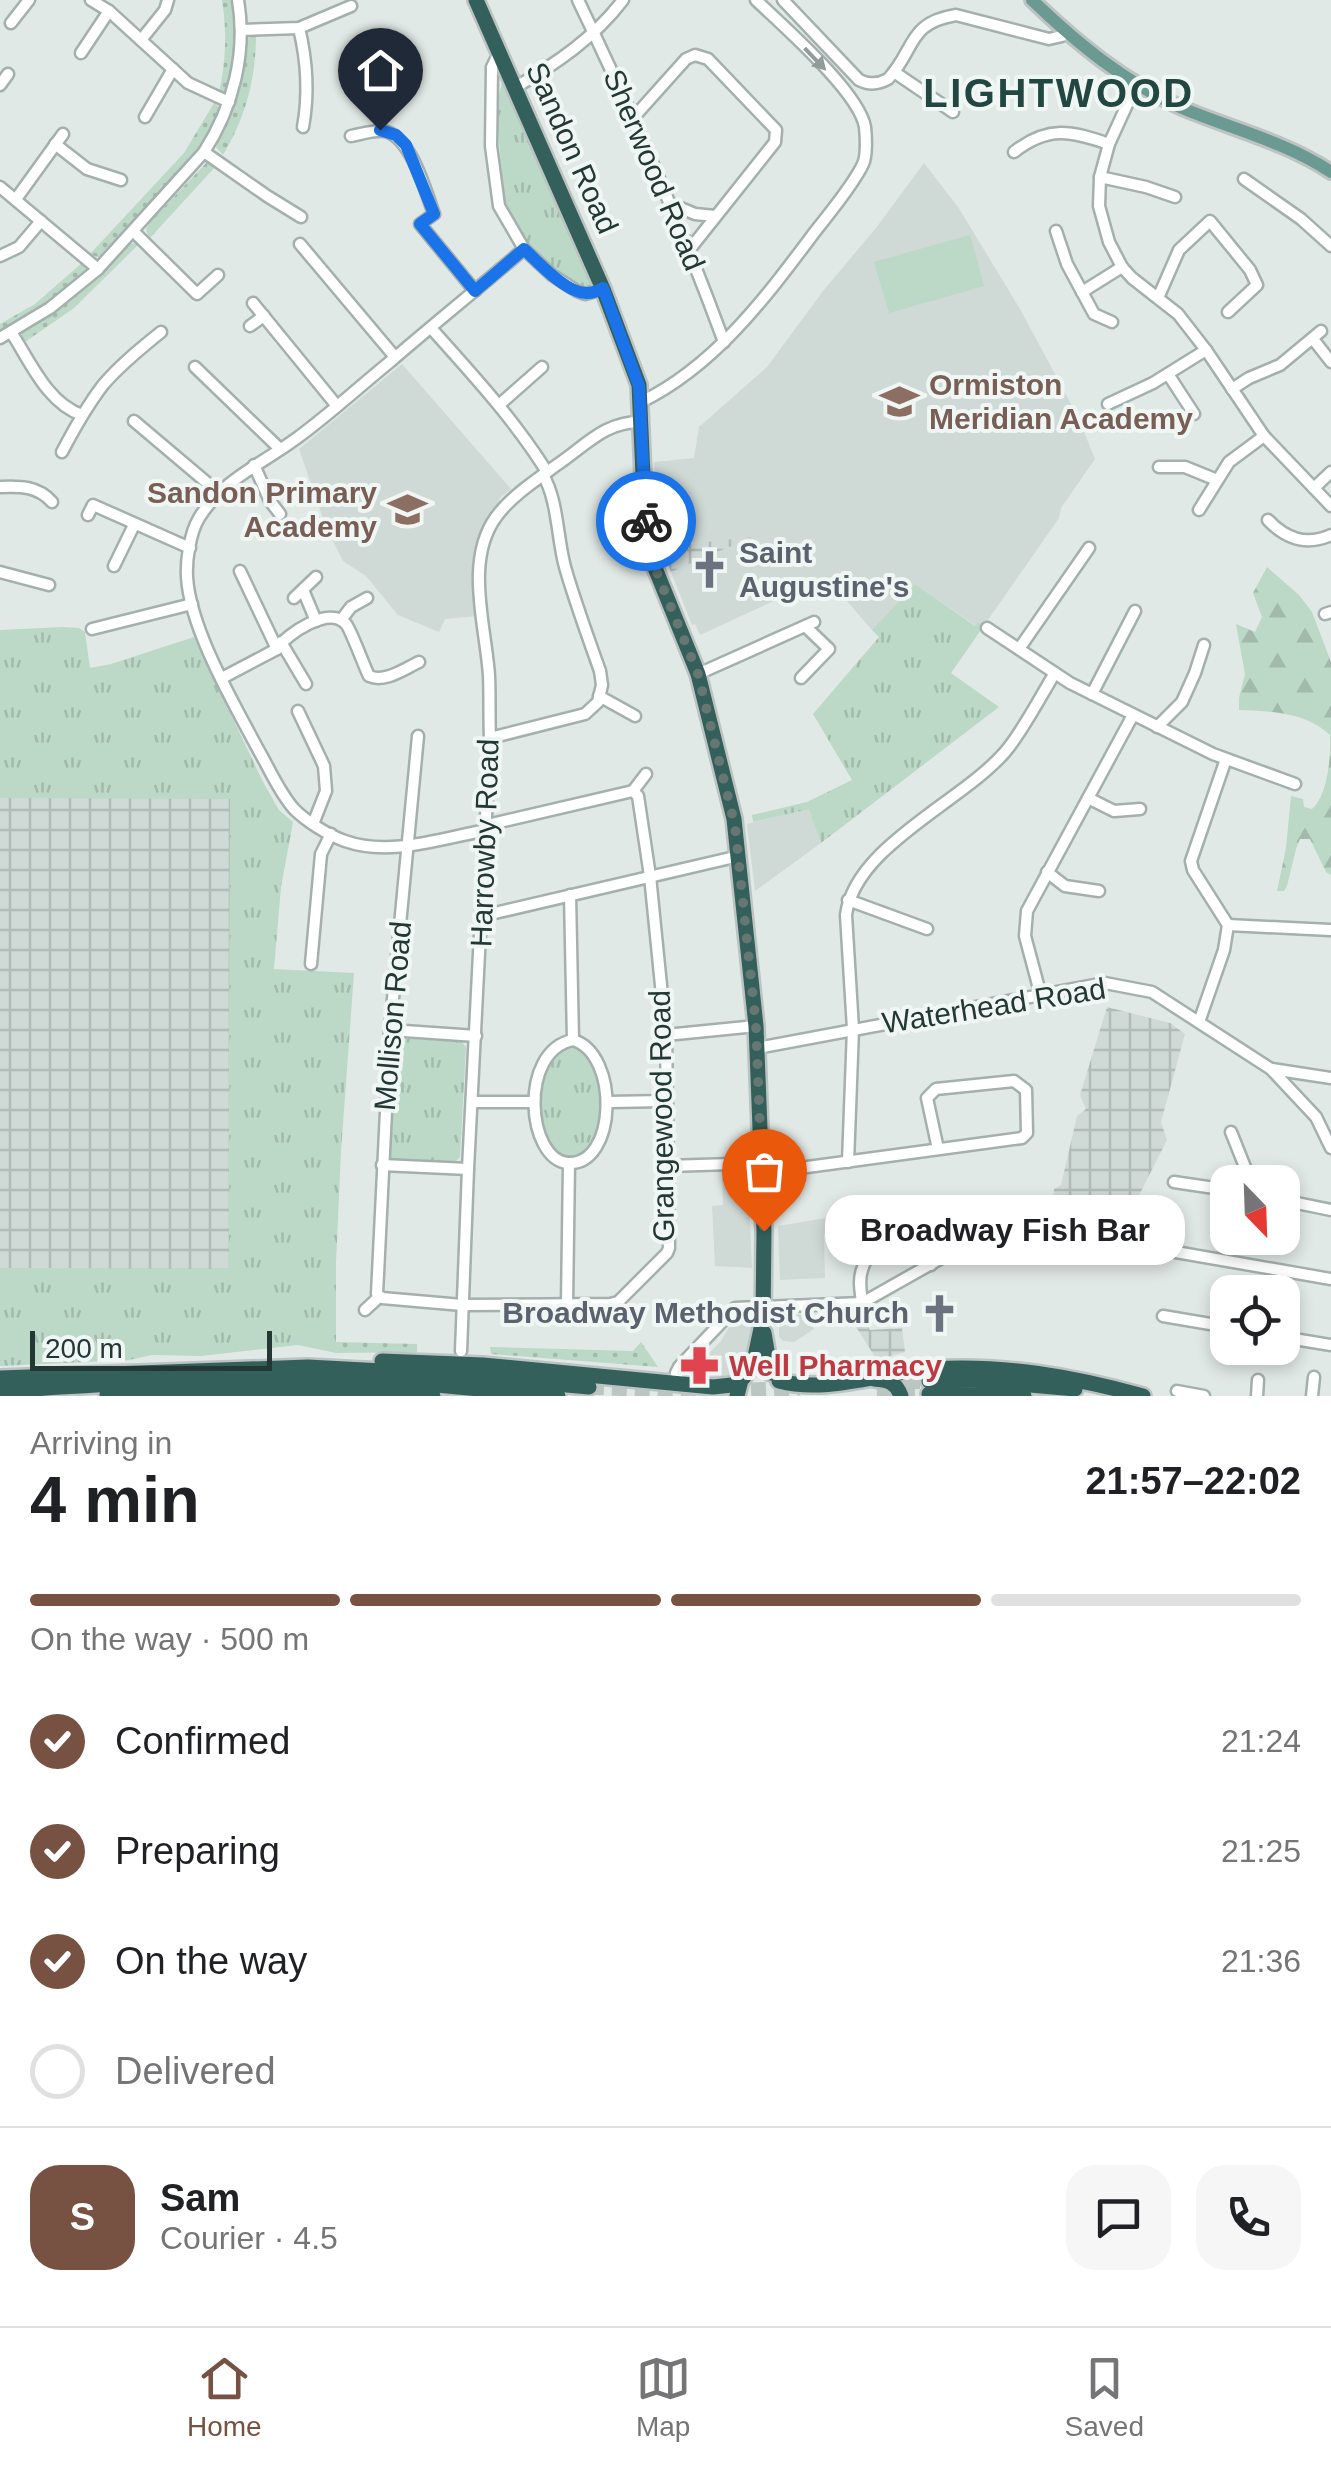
<!DOCTYPE html>
<meta charset="utf-8">
<style>
:root{--surface:#fff;--page:#f6f6f6;--text:#202124;--muted:#757577;--line:#e0e0e0;--accent:#775242}
body{margin:0;font-family:Arial,sans-serif;background:var(--page);color:var(--text);height:100vh;display:flex;flex-direction:column;font-size:38px;white-space:nowrap}
*{box-sizing:border-box;margin:0}
p{font-size:32px;color:var(--muted)}
.icon{flex:none;width:55px;height:55px;fill:none;stroke:currentColor;stroke-width:2;stroke-linecap:round;stroke-linejoin:round}
.map{position:relative;height:1396px;overflow:hidden}
.sheet{display:flex;flex-direction:column;background:var(--surface);flex:1}
.sheet>*{flex:none}
.needle{width:65px;rotate:157deg}
.controls{position:absolute;left:1210px;top:1165px;display:grid;gap:20px}
.controls a{display:grid;place-items:center;width:90px;height:90px;border-radius:20px;background:var(--surface);box-shadow:0 5px 15px #0003;font-size:50px}
.scale{position:absolute;left:30px;bottom:25px;width:242px;box-sizing:border-box;padding-left:10px;border:5px solid #233834;border-top:0;font-size:28px;line-height:35px;white-space:nowrap;color:#233834;-webkit-text-stroke:8px #f0f6f4;paint-order:stroke}
.pin{position:absolute;display:grid;place-items:center;width:85px;height:85px;color:#fff;margin:-102px -42px;border-radius:50% 50% 50% 0;rotate:-45deg;box-shadow:0 0 10px #0007}
.pin .icon{rotate:45deg}
.courier{position:absolute;display:grid;place-items:center;width:100px;height:100px;margin:-50px;border:8px solid #1a73e8;border-radius:50%;background:#fff;color:#222;box-shadow:0 2px 12px #0007}
.bubble{position:absolute;height:70px;border-radius:30px;background:var(--surface);box-shadow:0 5px 15px #0003;font-size:32px;font-weight:700;line-height:70px;text-align:center}
.head em{font-style:normal;font-weight:700}
.head div{display:flex;flex-direction:column-reverse}
.head{display:flex;align-items:center;justify-content:space-between;height:170px;padding:0 30px}
h1{font-size:65px;font-weight:700;line-height:75px}
.bar{display:grid;grid-template-columns:repeat(4,1fr);gap:15px 10px;align-content:center;height:120px;padding:0 30px}
.bar i{height:12px;border-radius:8px;background:var(--line)}
.bar .current{background:var(--accent)}
.bar p{grid-column:span 4}
.line{display:flex;align-items:center;gap:25px;padding:0 30px;border-top:2px solid var(--line)}
.line div{flex:1}
.round{display:grid;place-items:center;flex:none;width:105px;height:105px;border-radius:30px;background:var(--page)}
ol{padding:0 30px;list-style:none}
li{display:flex;align-items:center;gap:30px;height:110px}
li p{margin-inline-start:auto}
li .icon{padding:10px;border-radius:50%;background:var(--accent);color:#fff;stroke-width:4}
li:last-child{color:var(--muted)}
li i{width:55px;height:55px;border:5px solid var(--line);border-radius:50%}
.dock{display:flex;justify-content:space-around;align-items:center;height:140px;border-top:2px solid var(--line);background:var(--surface);font-size:28px;color:var(--muted)}
.dock a{display:grid;justify-items:center;gap:5px}
.dock .current{color:var(--accent)}
.map>svg:first-child{display:block}
</style>
<div class="map">
<svg width="1331" height="1396" viewBox="0 0 1331 1396">
<defs>
<pattern id="industrial-grid" width="8" height="8" patternUnits="userSpaceOnUse" patternTransform="scale(2.5)"><rect width="8" height="8" fill="#cfd9d5"/><path d="M0 4h8M4 0v8" fill="none" stroke="#b1bbb7"/></pattern>
<pattern id="grass-dots" width="8" height="8" patternUnits="userSpaceOnUse" patternTransform="scale(2.5)"><rect width="8" height="8" fill="#bcd8c6"/><path d="M2 2h.1M6 6h.1" fill="none" stroke="#a1baab" stroke-width="1.8" stroke-linecap="round"/></pattern>
<pattern id="forest-firs" width="22" height="20" patternUnits="userSpaceOnUse" patternTransform="scale(2.5)"><rect width="22" height="20" fill="#bcd8c6"/><path d="M5 1l3.5 6h-7zM16 11l3.5 6h-7z" fill="#a1baab"/></pattern>
<pattern id="park-tufts" width="24" height="20" patternUnits="userSpaceOnUse" patternTransform="scale(2.5)"><rect width="24" height="20" fill="#bcd8c6"/><path d="M3 7l-1-3M5 7V3M7 7l1-3M15 17l-1-3M17 17v-4M19 17l1-3" fill="none" stroke="#a1baab"/></pattern>
</defs>
<rect width="100%" height="100%" fill="#e1e9e6"/>
<g fill="#cfd9d5">
<polygon points="924,163 958,207 1020,309 1077,415 1095,459 1061,508 1059,518 983,627 976,626 915,584 872,630 832,584 824,578 700,635 695,624 692,625 671,572 748,538 661,547 656,514 654,462 694,458 699,427 767,367 823,291 876,228"/>
<polygon points="402,364 511,489 501,497 479,535 475,556 477,616 445,619 439,632 398,615 366,576 343,561 326,527 299,449"/>
<polygon points="810,808 821,843 755,891 747,824"/>
<polygon points="744,1171 748,1175 752,1268 715,1266 712,1206 723,1205 722,1172"/>
<polygon points="826,1218 824,1236 825,1278 780,1280 778,1226"/>
<polygon points="745,1311 751,1315 751,1332 750,1350 745,1371 731,1380 689,1380 684,1377 685,1368 687,1364 708,1354 721,1341 738,1312"/>
<polygon points="789,1314 807,1315 814,1329 794,1342 783,1341 779,1337 779,1323 780,1319"/>
</g>
<g fill="url(#industrial-grid)">
<polygon points="752,537 671,572 661,547"/>
<polygon points="0,798 230,798 229,1270 0,1268"/>
<polygon points="1107,1007 1170,1023 1185,1034 1161,1122 1167,1140 1125,1223 1052,1209 1054,1189 1061,1185 1077,1116 1086,1109 1080,1095"/>
<polygon points="863,1316 870,1330 902,1328 905,1352 877,1360 853,1322"/>
</g>
<g fill="url(#grass-dots)">
<path d="M222 0H233L236 40 229 86 226 92 219 93C226 61 227 32 222 0Z"/>
<path d="M256 34C256 78 246 117 223 155L216 147 240 87 246 40Z"/>
<path d="M214 103 221 109C195 167 147 209 105 255L100 258 90 254 184 153Z"/>
<polygon points="208,161 217,165 149,239 146,229 150,222"/>
<polygon points="138,242 139,244 74,308 22,344 22,332 68,301 130,244"/>
<polygon points="83,262 88,270 85,276 36,313 0,333 0,324 35,304"/>
<polygon points="336,1342 417,1344 417,1352 336,1353"/>
<polygon points="641,1342 658,1367 491,1354 490,1347 633,1351"/>
</g>
<path fill="url(#forest-firs)" d="M1267 567 1299 595 1312 612 1331 662V875L1326 872 1310 839H1300L1296 849 1287 886 1284 891H1277L1286 848 1291 796 1303 799 1304 807 1312 809C1328 795 1331 756 1330 735 1306 712 1270 711 1239 710V698L1245 674 1236 624 1255 632 1262 617 1253 593Z"/>
<g fill="url(#park-tufts)">
<polygon points="502,82 594,290 576,284 554,270 529,246 504,200 496,107"/>
<polygon points="915,584 975,626 978,623 983,627 951,673 999,707 821,843 809,809 753,822 752,815 807,802 852,780 813,714 879,637 872,630"/>
<polygon points="63,627 79,628 85,632 90,668 111,664 194,637 263,782 279,810 293,822 281,887 274,969 354,973 341,1151 336,1263 336,1353 298,1345 201,1356 152,1355 129,1360 0,1366 0,1268 229,1269 230,799 0,798 0,630"/>
<polygon points="398,1038 462,1042 466,1047 460,1157 454,1163 394,1161 388,1156 393,1043"/>
<path d="M571 1044 585 1049C595 1065 601 1080 603 1099 605 1119 596 1153 575 1158 571 1159 564 1160 560 1157 532 1140 532 1070 557 1050 558 1049 568 1045 571 1044Z"/>
</g>
<polygon fill="#bcd8c6" points="970,235 984,286 889,313 874,262"/>
<g fill="none" stroke-linecap="round" stroke-linejoin="round">
<g stroke="#bbc6c2" stroke-width="15" stroke-dasharray="15 8" stroke-linecap="butt">
<polyline points="882,1383 929,1381"/>
<polyline points="589,1387 705,1392"/>
<polyline points="728,1391 800,1388"/>
<polyline points="877,1396 929,1394"/>
</g>
<defs>
<g id="minor">
<polyline points="91,0 109,11 188,83 229,102"/>
<path d="M578 0C632 112 681 225 724 342"/>
<path d="M783 0 859 80C869 85 879 84 888 79 916 49 907 23 956 15L1049 39 1062 36 1066 32"/>
<polyline points="11,23 29,0"/>
<path d="M299 28C307 61 309 94 303 127"/>
<polyline points="241,30 299,28 351,6"/>
<polyline points="141,40 165,10 168,0"/>
<polyline points="81,53 109,11"/>
<polyline points="499,53 492,67 491,146 499,206 524,249 552,275 577,291 585,294 603,289"/>
<polyline points="894,72 953,112"/>
<polyline points="0,85 8,74"/>
<polyline points="1136,85 1109,144 1100,177 1099,206 1109,242 1122,267 1132,278 1178,314 1206,350 1264,436 1331,506"/>
<path d="M516 87C557 63 594 38 623 0"/>
<polyline points="145,117 173,69"/>
<polyline points="634,117 686,59 695,55 708,59 776,130 775,142 690,249"/>
<path d="M351 136C361 134 374 130 384 131 411 136 425 190 434 214L420 224 475 291"/>
<polyline points="55,144 87,169 121,180"/>
<polyline points="204,152 267,196 301,217"/>
<path d="M1014 152C1048 125 1072 131 1109 144"/>
<polyline points="1100,177 1146,187 1175,197"/>
<polyline points="1244,179 1301,219 1331,246"/>
<polyline points="0,187 98,269"/>
<polyline points="16,199 63,134"/>
<polyline points="671,204 695,214 715,216"/>
<polyline points="133,231 197,294 218,275"/>
<polyline points="1056,231 1067,264 1094,314 1112,322"/>
<polyline points="300,244 395,357"/>
<polyline points="0,256 19,247 41,221"/>
<polyline points="1082,292 1122,267"/>
<polyline points="1158,298 1179,250 1210,221 1250,270 1257,285 1228,312"/>
<polyline points="253,303 337,406"/>
<polyline points="250,326 264,316"/>
<path d="M431 328C472 374 514 419 547 472"/>
<path d="M11 332C30 361 47 403 82 415"/>
<path d="M0 338 50 308 98 269 204 152C233 107 247 53 238 0"/>
<polyline points="1313,339 1331,362"/>
<polyline points="195,367 280,449"/>
<polyline points="1168,374 1194,414"/>
<polyline points="1232,389 1249,378 1280,365 1321,331"/>
<path d="M641 402C715 366 766 297 814 233 828 215 854 184 863 164 867 156 866 136 865 127 859 92 783 26 756 0"/>
<polyline points="1108,404 1153,383 1206,350"/>
<polyline points="499,405 542,367"/>
<polyline points="134,421 218,492"/>
<path d="M62 452C74 429 87 406 103 385 120 365 141 348 161 332"/>
<polyline points="254,465 270,501 280,514"/>
<polyline points="1159,467 1185,467 1217,480"/>
<path d="M0 487C20 486 38 486 52 502"/>
<polyline points="1314,488 1331,472"/>
<polyline points="1199,510 1229,462 1264,436"/>
<polyline points="88,515 93,505 190,548"/>
<path d="M1268 520C1286 539 1306 546 1331 535"/>
<polyline points="114,566 134,525"/>
<polyline points="240,571 277,649"/>
<polyline points="0,572 49,585"/>
<polyline points="303,590 316,621"/>
<polyline points="294,598 316,577"/>
<polyline points="1325,614 1331,612"/>
<polyline points="341,620 351,607 367,598"/>
<polyline points="987,628 1070,683 1213,754 1295,784"/>
<polyline points="92,629 192,604"/>
<polyline points="281,642 306,684"/>
<polyline points="1019,649 1089,548"/>
<polyline points="698,674 814,622"/>
<path d="M222 678 277 649C286 634 330 605 346 624 351 630 364 666 369 676 385 683 404 669 419 662"/>
<polyline points="801,678 829,649 806,627"/>
<polyline points="1092,694 1135,611"/>
<polyline points="599,696 635,716"/>
<polyline points="298,711 324,766 326,791 313,824"/>
<polyline points="1157,727 1182,702 1195,673 1204,645"/>
<polyline points="418,736 390,1030 377,1294 382,1298 462,1305 610,1304 618,1302 667,1253 669,1248 666,1035 650,876 638,796 633,791 487,825"/>
<path d="M490 738 585 714 598 702 602 685 600 671C588 637 575 602 565 567 557 538 558 500 543 475"/>
<polyline points="633,791 646,774"/>
<polyline points="1088,798 1114,811 1140,809"/>
<path d="M487 830C442 838 390 857 345 841 328 835 307 822 294 809 279 792 270 770 259 751 234 704 190 629 187 577 186 560 190 533 199 518 223 479 262 464 297 438 330 414 360 386 391 361 435 323 480 287 524 249"/>
<polyline points="1047,872 1065,886 1099,891"/>
<polyline points="570,895 573,1040"/>
<polyline points="848,900 927,929"/>
<polyline points="482,916 739,856"/>
<polyline points="1228,925 1330,930"/>
<polyline points="311,964 321,854 331,834"/>
<polyline points="1041,996 1025,936 1027,911 1133,715"/>
<polyline points="1199,1022 1224,950 1228,925 1193,870 1191,861 1226,759"/>
<polyline points="390,1030 476,1036"/>
<polyline points="666,1035 756,1026"/>
<path d="M573 1040C620 1054 617 1166 568 1163 527 1160 518 1051 573 1040Z"/>
<polyline points="757,1048 1105,983 1152,992 1271,1069 1316,1117 1331,1148"/>
<polyline points="1272,1069 1331,1078"/>
<polyline points="472,1102 534,1102"/>
<polyline points="608,1102 666,1101"/>
<polyline points="1231,1132 1251,1182"/>
<path d="M848 1162 853 1029 846 915C855 846 962 802 1005 752 1023 731 1040 697 1055 673"/>
<polyline points="382,1165 468,1169"/>
<polyline points="668,1166 763,1163"/>
<polyline points="763,1173 1022,1138 1027,1133 1026,1090 1014,1081 936,1089 927,1098 938,1149"/>
<polyline points="1174,1182 1228,1190"/>
<polyline points="1282,1200 1331,1210"/>
<polyline points="1147,1247 1331,1279"/>
<path d="M862 1303C861 1292 858 1281 862 1270 873 1232 912 1235 931 1265"/>
<polyline points="567,1304 569,1163"/>
<polyline points="365,1310 379,1297"/>
<polyline points="1163,1316 1228,1327"/>
<polyline points="1282,1337 1331,1345"/>
<path d="M461 1351 468 1169 490 738C489 718 490 697 489 676 486 627 464 561 496 517 512 495 539 478 561 462 588 443 607 421 642 422"/>
<polyline points="680,1385 676,1373 679,1367 735,1308 862,1303 954,1251"/>
<polyline points="1177,1391 1204,1396"/>
<polyline points="1257,1396 1258,1380"/>
<polyline points="1312,1396 1314,1377"/>
</g>
<path id="major" d="M1032 0C1078 44 1124 82 1182 108 1232 129 1286 142 1331 172"/>
<g id="highway">
<polyline points="476,0 603,289 639,385 645,521 653,563 698,674 734,819 756,1026 764,1231 763,1319 753,1366 741,1380 737,1396"/>
<polyline points="764,1333 771,1373"/>
<polyline points="382,1361 483,1365 713,1387 732,1385 743,1378"/>
<polyline points="0,1378 308,1367 457,1375 589,1387"/>
<path d="M874 1379C888 1380 896 1382 901 1396"/>
<path d="M779 1381C828 1394 881 1372 931 1369 1003 1364 1074 1377 1143 1396"/>
<polyline points="929,1381 973,1380 1075,1389"/>
<path d="M0 1391C102 1385 204 1376 306 1378 390 1379 474 1389 558 1396"/>
<path d="M107 1394C216 1393 324 1387 433 1396"/>
<polyline points="929,1394 1024,1396"/>
</g>
</defs>
<use href="#minor" stroke="#a4b0ad" stroke-width="15"/>
<use href="#major" stroke="#bdc3c2" stroke-width="18"/>
<use href="#highway" stroke="#bdc3c2" stroke-width="20"/>
<use href="#minor" stroke="#fff" stroke-width="10"/>
<use href="#major" stroke="#6a9a91" stroke-width="12"/>
<use href="#highway" stroke="#33605a" stroke-width="15"/>
</g>
<defs><path id="oneway-solid" d="M-6-.8H1V-3.2L6.5 0L1 3.2V.8H-6Z" transform="scale(2.5)"/></defs>
<use fill="#919c9a" href="#oneway-solid" transform="translate(815 59) rotate(46)"/>
<g fill="none" stroke-linecap="round" stroke-linejoin="round">
<polyline stroke="#667672" stroke-width="10" stroke-dasharray="0 18" points="646,521 653,563 698,674 735,826 756,1026 764,1231"/>
<path stroke="#1a73e8" stroke-width="12" d="M380 130 396 135 406 145 434 214 420 224 475 291 524 249C538 262 567 294 587 293 593 293 598 291 603 288L639 386 646 521"/>
</g>
<defs>
<symbol id="school-bare" viewBox="-9 -9 18 18"><path d="M0-5L7-2L0 1L-7-2ZM-4 1L0 2.5L4 1V4Q0 6-4 4Z" fill="#8d6e63" stroke="#f0f6f4" stroke-width="2.5" paint-order="stroke"/></symbol>
<symbol id="church-bare" viewBox="-9 -9 18 18"><path d="M-1.2-6h2.4v3.5h3.3v2.4h-3.3V6h-2.4V-.1h-3.3v-2.4h3.3Z" fill="#6b7280" stroke="#f0f6f4" stroke-width="2.5" paint-order="stroke"/></symbol>
<symbol id="pharmacy-bare" viewBox="-9 -9 18 18"><path d="M-2-6h4v4h4v4h-4v4h-4v-4h-4v-4h4Z" fill="#e0444e" stroke="#f0f6f4" stroke-width="2.5" paint-order="stroke"/></symbol>
</defs>
<g fill-rule="evenodd">
<use href="#school-bare" x="872" y="374" width="55" height="55"/>
<use href="#school-bare" x="380" y="482" width="55" height="55"/>
<use href="#church-bare" x="682" y="542" width="55" height="55"/>
<use href="#church-bare" x="912" y="1286" width="55" height="55"/>
<use href="#pharmacy-bare" x="672" y="1338" width="55" height="55"/>
</g>
<g text-anchor="middle" stroke-width="8" stroke-linejoin="round" paint-order="stroke">
<g font-size="30" fill="#233834" stroke="#f0f6f4">
<text transform="translate(572 148) rotate(66)" y="10">Sandon Road</text>
<text transform="translate(654 170) rotate(67)" y="10">Sherwood Road</text>
<text transform="translate(485 843) rotate(-88)" y="10">Harrowby Road</text>
<text transform="translate(994 1006) rotate(-9)" y="10">Waterhead Road</text>
<text transform="translate(393 1016) rotate(-85)" y="10">Mollison Road</text>
<text transform="translate(662 1116) rotate(-91)" y="10">Grangewood Road</text>
</g>
<g font-size="30" font-weight="bold" fill="#785e54" stroke="#f0f6f4" text-anchor="start">
<text x="929" y="395">Ormiston<tspan x="929" dy="34">Meridian Academy</tspan></text>
<text x="377" y="503" text-anchor="end">Sandon Primary<tspan x="377" dy="34">Academy</tspan></text>
</g>
<g font-size="30" font-weight="bold" fill="#5b616d" stroke="#f0f6f4" text-anchor="start">
<text x="739" y="563">Saint<tspan x="739" dy="34">Augustine's</tspan></text>
<text x="909" y="1323" text-anchor="end">Broadway Methodist Church</text>
</g>
<g font-size="30" font-weight="bold" fill="#be3a42" stroke="#f0f6f4" text-anchor="start">
<text x="729" y="1376">Well Pharmacy</text>
</g>
<g font-size="40" font-weight="bold" letter-spacing="2.5" fill="#224741" stroke="#f0f6f4">
<text x="1059" y="107">LIGHTWOOD</text>
</g>
</g>
</svg>
<div class="controls">
<a><svg class="needle" viewBox="-14 -14 28 28"><path d="M0-13l5 13h-10z" fill="#e53935"/><path d="M0 13l5-13h-10z" fill="#757577"/></svg></a>
<a><svg class="icon" aria-label="locate" viewBox="0 0 24 24"><circle cx="12" cy="12" r="6"/><path d="M12 2v4M12 18v4M2 12h4M18 12h4"/></svg></a>
</div>
<div class="scale">200 m</div>
<div class="pin" style="left:764px;top:1231px;background:#ea580c"><svg class="icon" aria-label="bag" viewBox="0 0 24 24"><path d="M5 8h14l-1 12H6zM9 8a3 3 0 0 1 6 0"/></svg></div>
<div class="pin" style="left:380px;top:130px;background:#1f2937"><svg class="icon" aria-label="home" viewBox="0 0 24 24"><path d="M3 11l9-7 9 7M6 9v11h12V9"/></svg></div>
<div class="courier" style="left:646px;top:521px"><svg class="icon" aria-label="bike" viewBox="0 0 24 24"><circle cx="6" cy="16" r="4"/><circle cx="18" cy="16" r="4"/><path d="M6 16l4-8h5l3 8M10 8l3 8H6M13 5h3"/></svg></div>
<div class="bubble" style="left:825px;top:1195px;width:360px">Broadway Fish Bar</div>
</div>
<section class="sheet">
<div class="head"><div><h1>4 min</h1><p>Arriving in</p></div><em>21:57–22:02</em></div>
<div class="bar"><i class="current"></i><i class="current"></i><i class="current"></i><i></i><p>On the way · 500 m</p></div>
<ol>
<li><svg class="icon" aria-label="check" viewBox="0 0 24 24"><path d="M5 12l5 5 9-10"/></svg>Confirmed<p>21:24</p></li>
<li><svg class="icon" aria-label="check" viewBox="0 0 24 24"><path d="M5 12l5 5 9-10"/></svg>Preparing<p>21:25</p></li>
<li><svg class="icon" aria-label="check" viewBox="0 0 24 24"><path d="M5 12l5 5 9-10"/></svg>On the way<p>21:36</p></li>
<li><i></i>Delivered</li>
</ol>
<div class="line" style="height:180px"><b class="round" style="background:var(--accent);color:#fff">S</b><div><b>Sam</b><p>Courier · 4.5</p></div><a class="round"><svg class="icon" aria-label="chat" viewBox="0 0 24 24"><path d="M4 5h16v11H9l-5 4z"/></svg></a><a class="round"><svg class="icon" aria-label="phone" viewBox="0 0 24 24"><path d="M5 4h4l2 5-3 2q2 4 5 5l2-3 5 2v4C11 20 4 13 5 4z"/></svg></a></div>
</section>
<nav class="dock">
<a class="current"><svg class="icon" aria-label="home" viewBox="0 0 24 24"><path d="M3 11l9-7 9 7M6 9v11h12V9"/></svg>Home</a>
<a><svg class="icon" aria-label="map" viewBox="0 0 24 24"><path d="M3 6l6-2 6 2 6-2v14l-6 2-6-2-6 2zM9 4v14M15 6v14"/></svg>Map</a>
<a><svg class="icon" aria-label="saved" viewBox="0 0 24 24"><path d="M7 4h10v16l-5-4-5 4z"/></svg>Saved</a>
</nav>
